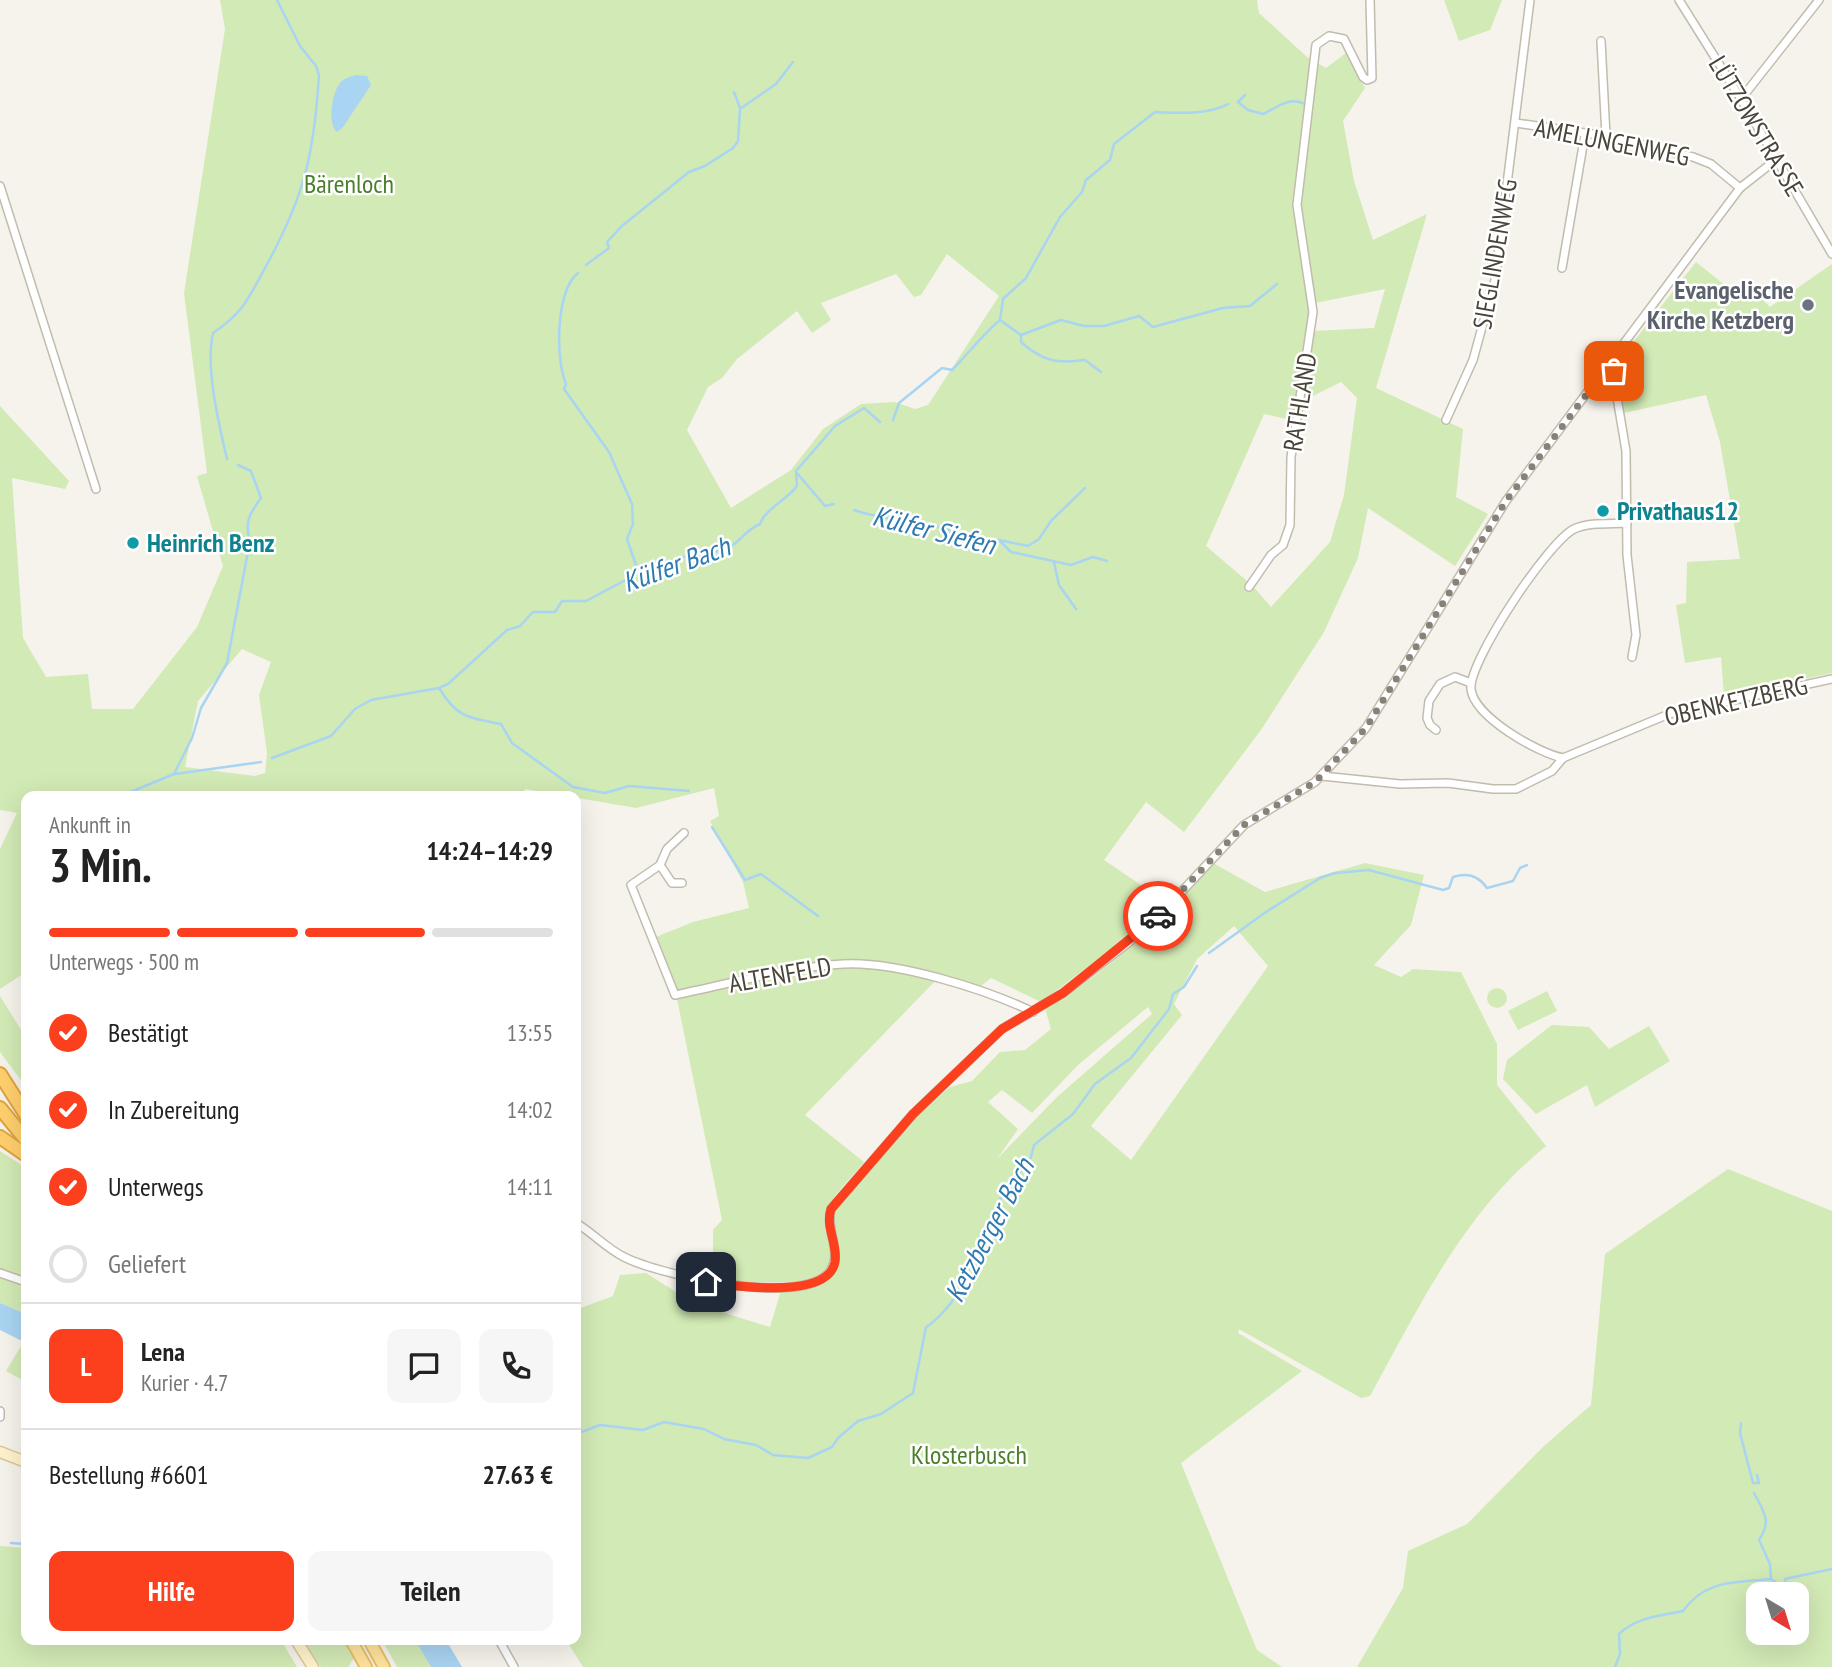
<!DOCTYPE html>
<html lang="de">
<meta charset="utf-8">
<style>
:root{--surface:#fff;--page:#f6f6f6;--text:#222;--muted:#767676;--line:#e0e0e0;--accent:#fc3f1d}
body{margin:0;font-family:"PT Sans Narrow",sans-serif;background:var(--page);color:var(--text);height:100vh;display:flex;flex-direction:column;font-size:26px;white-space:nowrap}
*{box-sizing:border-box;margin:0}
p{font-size:23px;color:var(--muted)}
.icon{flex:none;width:38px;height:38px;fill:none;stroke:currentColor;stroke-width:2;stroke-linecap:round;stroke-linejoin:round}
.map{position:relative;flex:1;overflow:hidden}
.panel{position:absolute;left:21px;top:791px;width:560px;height:854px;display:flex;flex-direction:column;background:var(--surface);border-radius:14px;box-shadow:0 7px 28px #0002}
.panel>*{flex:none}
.needle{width:46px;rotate:142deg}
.buttons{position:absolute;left:1746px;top:1582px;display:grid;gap:14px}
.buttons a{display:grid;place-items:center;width:63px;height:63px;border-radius:14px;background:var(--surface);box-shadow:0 7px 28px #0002;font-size:35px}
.pin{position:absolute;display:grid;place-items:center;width:60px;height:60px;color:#fff;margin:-30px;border-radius:14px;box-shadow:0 4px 10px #0006}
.courier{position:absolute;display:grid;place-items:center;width:70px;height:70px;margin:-35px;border:5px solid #fc3f1d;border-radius:50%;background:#fff;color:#222;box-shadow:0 2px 9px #0007}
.overview em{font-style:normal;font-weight:800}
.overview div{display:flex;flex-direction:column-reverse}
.overview{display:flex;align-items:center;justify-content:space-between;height:119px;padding:0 28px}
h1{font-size:46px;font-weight:800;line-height:52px}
.bar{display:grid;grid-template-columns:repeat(4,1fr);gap:10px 7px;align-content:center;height:84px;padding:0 28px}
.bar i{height:9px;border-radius:5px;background:var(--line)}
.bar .on{background:var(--accent)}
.bar p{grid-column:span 4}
.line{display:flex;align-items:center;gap:18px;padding:0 28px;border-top:2px solid var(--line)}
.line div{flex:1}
.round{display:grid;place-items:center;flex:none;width:74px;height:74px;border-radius:14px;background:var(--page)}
ol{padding:0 28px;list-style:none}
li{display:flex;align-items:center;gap:21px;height:77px}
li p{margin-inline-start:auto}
li .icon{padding:7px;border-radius:50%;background:var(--accent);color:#fff;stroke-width:4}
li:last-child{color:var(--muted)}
li i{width:38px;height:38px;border:4px solid var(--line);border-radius:50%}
.action{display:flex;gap:14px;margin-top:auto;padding:14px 28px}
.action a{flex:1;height:80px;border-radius:14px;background:var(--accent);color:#fff;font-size:28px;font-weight:800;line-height:80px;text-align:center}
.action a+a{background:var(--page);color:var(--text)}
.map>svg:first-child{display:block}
</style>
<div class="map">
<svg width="1832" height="1667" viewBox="0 0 1832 1667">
<rect width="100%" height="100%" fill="#f6f3ec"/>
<g fill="#d2eab5" fill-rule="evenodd">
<path d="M220 0H1257L1259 13 1307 57 1326 68 1346 53 1365 88 1343 121 1354 181 1373 240 1427 214 1376 388 1463 429 1456 497 1488 514 1455 566 1368 508 1358 558 1324 632 1261 730 1184 832 1146 802 1104 860 1166 902 1123 941 1041 1002 991 978 981 986 940 976 805 1115 864 1162C853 1177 826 1200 826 1218 825 1237 834 1248 830 1269L810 1282H732L731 1270 713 1268V1230L722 1220 675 989 656 937 693 922 749 908 743 882 710 821 719 816 714 788 636 808 525 789 523 796H26V972L0 989V849L17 813 0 810V406L69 481 65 489 12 478 23 638 46 677 88 674 92 709H133L197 627 223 566 197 476 207 473 184 293 225 29ZM947 254 999 296 928 405 915 409 895 402 861 404 823 429 791 470 731 508 687 430 708 387 722 378 737 359 797 311 812 333 831 320 821 303 896 274 914 297 921 295ZM1385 289 1374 328 1313 331 1303 401 1341 382 1357 398 1344 495 1330 542 1271 607 1253 586 1206 546 1264 414 1295 421 1310 304ZM242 649 271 662 259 695 267 753 265 773 255 776 185 767 198 701Z"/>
<polygon points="1444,0 1502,0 1490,30 1459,41"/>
<path d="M1696 262 1731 290 1743 280 1770 307 1832 264V673L1724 696 1721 657 1685 663 1676 605 1686 603 1687 562 1740 559 1720 442 1706 395 1624 413C1621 391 1615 369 1627 350Z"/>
<path d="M1213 863 1265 892 1365 863 1424 875 1411 925 1374 965 1401 977 1413 969 1461 972 1497 1044V1085L1546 1146C1464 1212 1420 1305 1370 1396L1361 1398 1239 1329 1238 1333 1302 1371 1181 1463 1257 1650 1282 1667H583L566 1640H576V1305L578 1309 613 1296 620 1275 646 1273 695 1304 770 1327 782 1287C864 1294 819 1247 836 1206L924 1108 950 1087 972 1081 1000 1052 1025 1050 1051 1029 1045 1008C1110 972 1164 918 1213 863ZM1234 926 1268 966 1131 1160 1091 1126 1182 1015 1174 1004 1197 959ZM1148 1007 1152 1014 1057 1097 997 1159 1018 1129 988 1102 1002 1090 1032 1113 1079 1064Z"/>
<circle cx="1497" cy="998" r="10"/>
<polygon points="1547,991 1557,1011 1518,1030 1508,1011"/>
<polygon points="0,996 26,1038 26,1087 0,1052"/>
<polygon points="1552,1025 1589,1027 1609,1049 1649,1026 1670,1061 1595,1107 1587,1085 1536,1114 1503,1079 1507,1060"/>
<polygon points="0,1151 26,1168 26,1314 0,1303"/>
<path d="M1728 1169 1832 1211V1667H1357L1403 1588 1408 1551 1467 1524 1544 1446 1591 1405 1605 1254ZM1797 1594V1633H1759V1594Z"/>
<polygon points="24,1341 26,1343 26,1382 6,1371"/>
<polygon points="0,1546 26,1548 26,1640 281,1640 297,1667 0,1667"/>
<polygon points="303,1640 347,1640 354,1658 348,1667 321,1667"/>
<polygon points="382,1640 415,1640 431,1667 397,1667"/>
</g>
<g fill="#a9d4f2">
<path d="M356 75 367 76 371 85 343 127 337 132C327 123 332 93 340 83 344 78 350 77 356 75Z"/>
<polygon points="0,1303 26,1314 26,1343 0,1330"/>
<polygon points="415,1640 446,1640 462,1667 431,1667"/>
</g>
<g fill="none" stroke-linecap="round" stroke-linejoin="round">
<g stroke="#a9d4f2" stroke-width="2.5">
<polyline points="734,92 740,108"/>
<path d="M1245 95 1238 102 1248 110 1263 114C1278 107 1289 96 1305 104"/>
<polyline points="586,265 609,248 607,242 622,226 689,172 705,166 733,148 738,141 740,109 776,84 793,62"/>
<path d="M578 273C556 290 555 358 566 384L564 389 609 452 632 504 633 524 627 539 638 571"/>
<polyline points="1000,320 1021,335 1061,320 1084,326 1104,326 1139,316 1153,327 1223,308 1250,306 1277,284"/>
<path d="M1021 336V342C1042 361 1057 364 1085 360L1101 372"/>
<path d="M893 420 899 403 942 368 952 370C969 353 981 336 1000 320L1003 299 1026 278 1060 217 1082 192 1086 180 1110 160 1114 144 1155 112C1177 113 1209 115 1228 104"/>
<path d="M227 459C219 425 205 367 213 333 243 313 248 299 265 268 304 197 314 156 319 75L316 66 300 46 277 0"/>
<polyline points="796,472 825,506 834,504"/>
<path d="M854 510C893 524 939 517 972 543L999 540 1011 552 1071 565 1093 557 1107 561"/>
<polyline points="999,540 1028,546 1039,539 1051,521 1085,488"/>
<polyline points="1054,562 1059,585 1076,609"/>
<path d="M439 688 448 684 507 630 520 626 533 612H555L562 601H586L652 566 691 555 702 556 709 551C735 555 740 532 760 524 764 510 788 499 797 486L796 471 835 426 864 408 880 422"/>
<path d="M272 758 331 736 355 709 371 700 439 688C457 718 469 718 501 724L512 743 573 787 605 793 629 786 689 791"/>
<polyline points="175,774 261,762"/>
<path d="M121 796 174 774 192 738 201 708 227 663 250 541C244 522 250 513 261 498L251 471 238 465"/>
<polyline points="712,827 745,880 761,874 818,916"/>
<path d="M1209 953 1266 912 1320 878 1335 873 1369 870 1443 890 1449 888 1453 877C1468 872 1479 876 1487 888L1513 881 1520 868 1527 865"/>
<polyline points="1741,1423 1740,1433 1753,1483 1759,1483 1757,1475"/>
<path d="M576 1434 600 1425 643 1430 664 1422 704 1429 724 1439 756 1445 773 1455 808 1458 832 1447 838 1438 858 1421 881 1414 913 1393 926 1327C942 1318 979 1270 981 1251 982 1245 979 1241 980 1235L988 1233 998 1217 1000 1199 1031 1157 1034 1145 1073 1114 1095 1084 1131 1058 1169 1009 1173 994 1184 987 1197 966"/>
<path d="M1754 1493C1764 1512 1772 1521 1759 1540L1770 1564 1771 1579"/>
<polyline points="11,1543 26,1544"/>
<path d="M1615 1667 1620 1654 1619 1634C1637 1617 1660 1616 1683 1611 1706 1579 1735 1583 1771 1579L1781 1586 1785 1585V1579L1832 1569"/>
</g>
<defs>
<g id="street">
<polyline points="1679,0 1741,99 1832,254"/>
<polyline points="1601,41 1606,136"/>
<polyline points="1741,99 1819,0"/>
<polyline points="1516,123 1606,136 1693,157 1711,164 1740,188"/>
<polyline points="0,186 96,489"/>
<polyline points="1562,268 1585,134"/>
<polyline points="1611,362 1626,451 1627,555 1636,635 1632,657"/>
<polyline points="1446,420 1473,360 1495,280 1530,0"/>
<polyline points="1249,587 1271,555 1283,545 1290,525 1291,457 1313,312 1297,205 1316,45 1329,36 1344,39 1363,77 1367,80 1372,78 1370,0"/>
<polyline points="1436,730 1430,725 1427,718 1429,701 1440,684 1455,677 1471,683"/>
<path d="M1563 758C1538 753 1474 717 1471 689 1468 662 1548 542 1574 529 1589 522 1610 524 1627 523"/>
<polyline points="1563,758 1669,714 1832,679"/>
<polyline points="1322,776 1400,784 1448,783 1493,789 1516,789 1552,771 1563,758"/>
<path d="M684 833 667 849 660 865 631 885 675 995C730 984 786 967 843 964 896 961 985 989 1033 1012"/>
<polyline points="660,865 672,883 682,883"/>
<path d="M576 1223C593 1233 606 1248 624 1257 659 1275 805 1308 830 1271 843 1253 825 1229 831 1209L913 1114 1002 1029 1063 993 1128 943 1171 903 1244 825 1315 782 1366 728 1506 501 1740 188 1777 159"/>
<polyline points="0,1273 26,1282"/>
<polyline points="0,1411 0,1417"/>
<polyline points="499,1640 514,1667"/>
</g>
<g id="secondary">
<polyline points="0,1452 26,1462"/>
<polyline points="296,1640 313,1667"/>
</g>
<g id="primary">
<polyline points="351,1640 366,1667"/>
<polyline points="369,1640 384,1667"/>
</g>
<g id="highway">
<polyline points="0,1074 26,1115"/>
<polyline points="0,1108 26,1140"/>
<polyline points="0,1137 26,1155"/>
</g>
</defs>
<use href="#street" stroke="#c2bbae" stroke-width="10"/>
<use href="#secondary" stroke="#d6c79b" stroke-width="13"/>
<use href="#primary" stroke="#e6c16a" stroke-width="14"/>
<use href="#highway" stroke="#e0a43c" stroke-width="16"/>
<use href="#street" stroke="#fff" stroke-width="7"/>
<use href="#secondary" stroke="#fff3cd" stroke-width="10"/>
<use href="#primary" stroke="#ffe39c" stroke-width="10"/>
<use href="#highway" stroke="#ffcf6e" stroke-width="12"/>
</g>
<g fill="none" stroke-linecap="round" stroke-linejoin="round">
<polyline stroke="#878178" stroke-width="7" stroke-dasharray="0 12.6" points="1158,916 1244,825 1315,782 1366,728 1506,501 1611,362 1614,371"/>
<path stroke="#fc3f1d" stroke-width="9" d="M706 1282C734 1286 828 1300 835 1262 838 1243 825 1228 831 1209L913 1114 1002 1029 1063 993 1158 916"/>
</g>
<circle fill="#6b7280" stroke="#fff" stroke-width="2.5" cx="1808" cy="305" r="7"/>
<g fill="#0f9aa8" stroke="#fff" stroke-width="2.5">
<circle cx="1603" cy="511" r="7"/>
<circle cx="133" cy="543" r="7"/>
</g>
<g text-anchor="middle" stroke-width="5" stroke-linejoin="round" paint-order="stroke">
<g font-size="26" fill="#4b4439" stroke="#fff">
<text transform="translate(1756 126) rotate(59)" y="9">LÜTZOWSTRASSE</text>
<text transform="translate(1612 142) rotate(11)" y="9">AMELUNGENWEG</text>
<text transform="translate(1495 254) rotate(-80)" y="9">SIEGLINDENWEG</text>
<text transform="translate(1300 402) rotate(-81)" y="9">RATHLAND</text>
<text transform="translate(1736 701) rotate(-13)" y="9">OBENKETZBERG</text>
<text transform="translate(780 975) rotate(-10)" y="9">ALTENFELD</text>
</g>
<g font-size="26" fill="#4a7f2a" stroke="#fff">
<text x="349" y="193">Bärenloch</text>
<text x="969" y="1464">Klosterbusch</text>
</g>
<g font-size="26" font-weight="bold" fill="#5b616d" stroke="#fff" text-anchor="end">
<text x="1794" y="299">Evangelische<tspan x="1794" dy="30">Kirche Ketzberg</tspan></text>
</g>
<g font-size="26" font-weight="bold" fill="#0d838f" stroke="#fff" text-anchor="start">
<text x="1617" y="520">Privathaus12</text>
<text x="147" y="552">Heinrich Benz</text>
</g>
<g font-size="28" font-style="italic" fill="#2e7ab2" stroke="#fff">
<text transform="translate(934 530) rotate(14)" y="10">Külfer Siefen</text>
<text transform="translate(676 564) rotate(-20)" y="10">Külfer Bach</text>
<text transform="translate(989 1230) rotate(-62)" y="10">Ketzberger Bach</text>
</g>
</g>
</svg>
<div class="buttons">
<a><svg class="needle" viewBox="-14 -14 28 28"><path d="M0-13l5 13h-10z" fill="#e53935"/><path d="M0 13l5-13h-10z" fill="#767676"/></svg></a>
</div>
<div class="pin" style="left:1614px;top:371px;background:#ea580c"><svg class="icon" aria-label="bag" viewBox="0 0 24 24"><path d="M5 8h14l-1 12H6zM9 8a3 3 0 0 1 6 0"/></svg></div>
<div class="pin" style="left:706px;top:1282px;background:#1f2937"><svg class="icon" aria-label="home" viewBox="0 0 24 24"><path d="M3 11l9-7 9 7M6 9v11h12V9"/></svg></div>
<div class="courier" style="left:1158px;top:916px"><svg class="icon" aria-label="car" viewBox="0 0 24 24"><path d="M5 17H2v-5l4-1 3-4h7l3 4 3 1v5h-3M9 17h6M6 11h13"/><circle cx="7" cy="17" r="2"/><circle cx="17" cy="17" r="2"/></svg></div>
<section class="panel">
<div class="overview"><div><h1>3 Min.</h1><p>Ankunft in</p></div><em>14:24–14:29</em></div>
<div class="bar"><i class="on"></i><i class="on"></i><i class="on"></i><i></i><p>Unterwegs · 500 m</p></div>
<ol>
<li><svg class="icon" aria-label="check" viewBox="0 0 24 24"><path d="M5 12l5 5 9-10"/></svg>Bestätigt<p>13:55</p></li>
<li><svg class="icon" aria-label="check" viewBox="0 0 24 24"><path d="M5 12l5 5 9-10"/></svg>In Zubereitung<p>14:02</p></li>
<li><svg class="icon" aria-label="check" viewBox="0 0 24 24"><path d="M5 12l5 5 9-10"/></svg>Unterwegs<p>14:11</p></li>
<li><i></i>Geliefert</li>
</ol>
<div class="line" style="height:126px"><b class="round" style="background:var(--accent);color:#fff">L</b><div><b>Lena</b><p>Kurier · 4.7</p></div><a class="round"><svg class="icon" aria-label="chat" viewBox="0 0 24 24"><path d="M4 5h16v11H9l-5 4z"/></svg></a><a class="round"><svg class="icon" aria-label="phone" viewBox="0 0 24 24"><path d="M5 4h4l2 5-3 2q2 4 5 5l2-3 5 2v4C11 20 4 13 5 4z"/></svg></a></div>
<div class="line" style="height:91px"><div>Bestellung #6601</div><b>27.63 €</b></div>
<div class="action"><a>Hilfe</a><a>Teilen</a></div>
</section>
</div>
